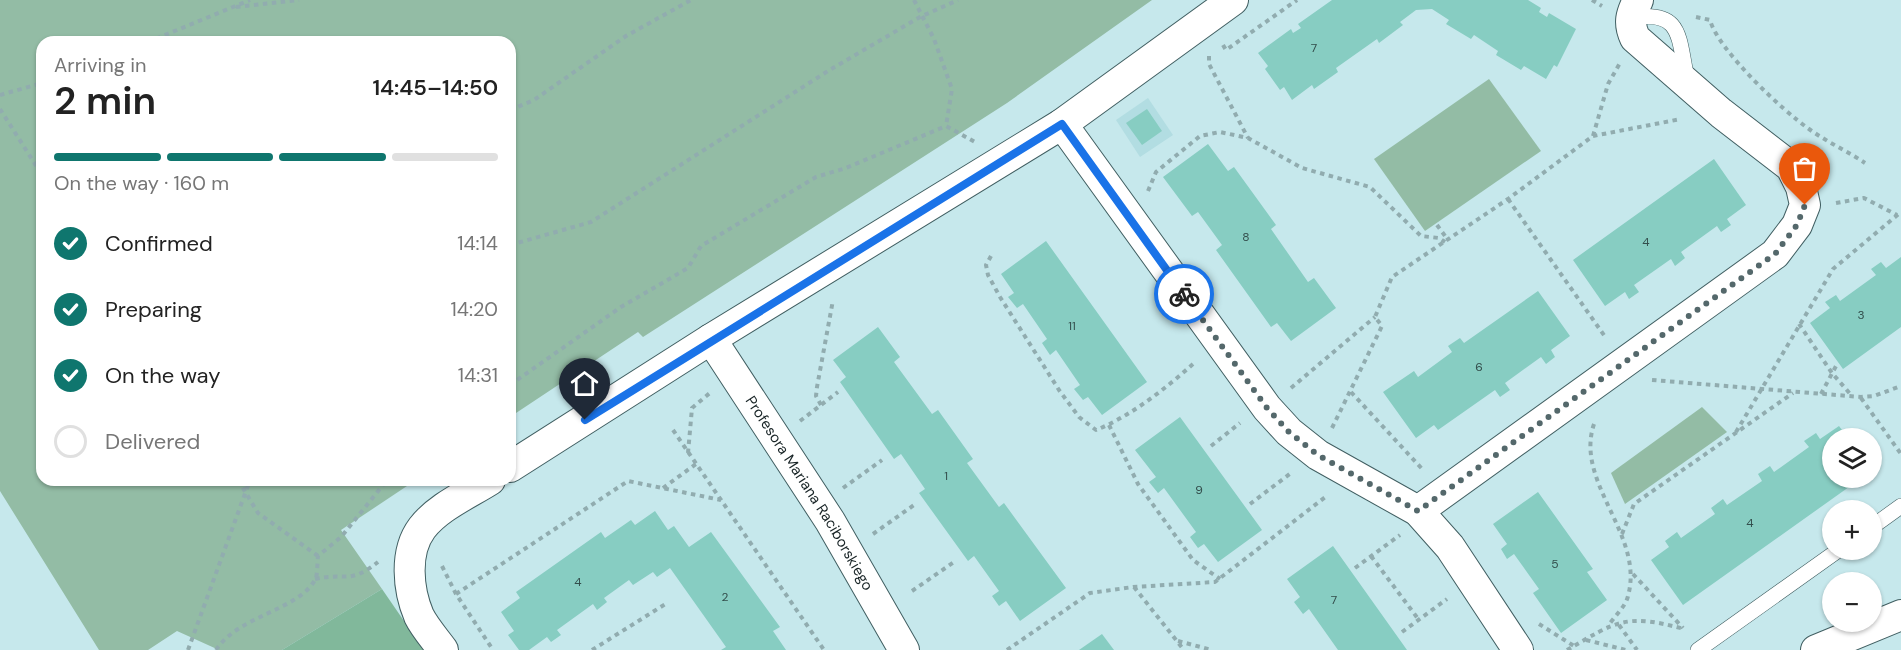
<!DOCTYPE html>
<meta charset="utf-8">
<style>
:root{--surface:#fff;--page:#f2f2f2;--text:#222;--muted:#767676;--line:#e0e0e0;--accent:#0f766e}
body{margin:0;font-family:"DM Sans",sans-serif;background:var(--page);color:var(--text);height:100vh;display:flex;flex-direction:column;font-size:22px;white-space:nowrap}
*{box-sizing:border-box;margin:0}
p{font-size:20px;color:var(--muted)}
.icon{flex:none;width:33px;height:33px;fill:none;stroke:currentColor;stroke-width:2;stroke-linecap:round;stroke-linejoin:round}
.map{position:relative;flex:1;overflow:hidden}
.drawer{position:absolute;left:36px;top:36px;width:480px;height:450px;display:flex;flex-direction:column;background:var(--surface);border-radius:18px;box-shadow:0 2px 4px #0004}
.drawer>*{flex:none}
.tools{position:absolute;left:1822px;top:428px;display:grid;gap:12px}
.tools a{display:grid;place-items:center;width:60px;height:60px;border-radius:50%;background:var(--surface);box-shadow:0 2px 4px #0004;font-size:30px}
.pin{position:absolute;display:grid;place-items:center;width:51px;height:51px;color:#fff;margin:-62px -26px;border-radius:50% 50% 50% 0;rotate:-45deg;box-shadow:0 0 6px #0007}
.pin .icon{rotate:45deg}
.courier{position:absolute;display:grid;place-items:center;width:60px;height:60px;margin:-30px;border:4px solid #1a73e8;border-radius:50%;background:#fff;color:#222;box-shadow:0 2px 8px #0007}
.head em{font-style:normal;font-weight:600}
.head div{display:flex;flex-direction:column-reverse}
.head{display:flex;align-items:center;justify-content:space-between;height:102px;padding:0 18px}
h1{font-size:39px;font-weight:600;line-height:45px}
.bar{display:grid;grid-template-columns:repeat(4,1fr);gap:9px 6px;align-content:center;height:72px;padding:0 18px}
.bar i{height:8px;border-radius:4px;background:var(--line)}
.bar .on{background:var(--accent)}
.bar p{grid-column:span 4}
ol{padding:0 18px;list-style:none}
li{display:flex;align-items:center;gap:18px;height:66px}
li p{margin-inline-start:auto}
li .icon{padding:6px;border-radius:50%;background:var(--accent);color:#fff;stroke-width:4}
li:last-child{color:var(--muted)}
li i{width:33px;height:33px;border:3px solid var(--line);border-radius:50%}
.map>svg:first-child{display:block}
</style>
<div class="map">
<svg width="1901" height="650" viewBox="0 0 1901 650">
<rect width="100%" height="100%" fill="#c6e8ec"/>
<polygon fill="#b2dde2" points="1148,98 1173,135 1140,157 1116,120"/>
<g fill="#93bca5">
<polygon points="0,0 1152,0 1007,103 643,337 638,332 510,417 510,42 42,42 42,480 416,480 341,530 382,589 282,650 219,650 177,631 148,650 99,650 0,491"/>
<polygon points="1489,79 1541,151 1425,231 1374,159"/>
<polygon points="1702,407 1727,432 1625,504 1611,473"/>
</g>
<polygon fill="#81b89b" points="382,589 424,650 282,650"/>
<g fill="#87cdc2">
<polygon points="1332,0 1528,0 1541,8 1539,12 1547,17 1549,13 1576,29 1557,67 1554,65 1546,79 1524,66 1521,70 1496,55 1498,51 1474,35 1471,39 1446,24 1449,20 1432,9 1416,10 1400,22 1403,25 1379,43 1377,39 1336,68 1338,72 1314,89 1312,85 1292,100 1284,87 1280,90 1265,69 1268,66 1258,53 1291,29 1293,33 1301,28 1298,24"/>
<polygon points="1147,109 1162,131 1142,145 1126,123"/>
<polygon points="1208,144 1228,171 1234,167 1276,225 1271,229 1308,282 1314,278 1336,308 1291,341 1277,323 1271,327 1216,250 1222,245 1198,212 1192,216 1163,177"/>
<polygon points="1714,159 1746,205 1727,219 1731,225 1721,232 1717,226 1681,252 1685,258 1675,266 1671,259 1634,285 1639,292 1629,299 1625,292 1605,306 1573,260"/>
<polygon points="1046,241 1147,382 1102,415 1088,397 1083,400 1074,389 1080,385 1056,350 1050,355 1042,343 1047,339 1023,304 1017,308 1008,297 1014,293 1001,274"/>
<polygon points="1901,257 1901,327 1843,369 1810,323 1830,308 1825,302 1836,295 1840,301 1876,275 1871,269 1881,262 1886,268"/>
<polygon points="1538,291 1570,336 1551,350 1555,357 1546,364 1541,357 1505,383 1510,390 1500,397 1495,390 1438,430 1434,425 1416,438 1383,392 1414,371 1418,377 1452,352 1448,346 1460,338 1464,343"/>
<polygon points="878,327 900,357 894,362 932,414 938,410 973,459 967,463 999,507 1004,503 1066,588 1020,621 1006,601 999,606 992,596 999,591 974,556 968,561 919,493 925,489 901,454 894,459 840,382 846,377 833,360"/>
<polygon points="1180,417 1262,530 1218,562 1204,544 1198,548 1190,537 1196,532 1164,488 1158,493 1149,482 1156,477 1135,450"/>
<polygon points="1839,426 1848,438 1833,438 1833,477 1863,477 1683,605 1651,560 1669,547 1665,541 1677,532 1681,538 1715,514 1711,508 1723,499 1727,505 1762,481 1758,474 1770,466 1774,472 1809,447 1804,441 1816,433 1820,439"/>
<polygon points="1538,492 1593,569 1587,572 1607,600 1561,633 1533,593 1539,589 1514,554 1507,559 1501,549 1507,544 1493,524"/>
<polygon points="655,511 668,530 674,526 689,547 711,532 780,627 773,631 786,650 721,650 726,647 670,568 657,577 653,572 633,585 629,580 604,598 607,602 597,610 593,604 557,630 561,635 551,642 547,637 529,650 519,650 508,635 514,631 501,612 520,598 516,592 601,532 605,538 631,520 635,525"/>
<polygon points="1333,546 1407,650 1338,650 1309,609 1303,614 1294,602 1300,597 1287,579"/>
<polygon points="1102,634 1114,650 1079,650"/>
</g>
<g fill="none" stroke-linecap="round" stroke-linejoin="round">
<defs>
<g id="service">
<path d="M1630 18C1683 9 1678 37 1687 79"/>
<polyline points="1872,527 1901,506"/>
<polyline points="1698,650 1840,549"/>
</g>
<g id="minor">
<polyline points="1062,124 1267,408 1289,432 1318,455 1418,511 1450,547 1518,650"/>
<path id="s1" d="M711 339 830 521 904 650"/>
<polyline points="510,467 711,339 1062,124 1233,0"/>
<path d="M1418 511 1775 254 1797 225 1805 205 1801 187 1791 167 1721 113 1635 38C1628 23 1631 14 1638 0"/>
<path d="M443 650C435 639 425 628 419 616 408 590 404 552 422 528 438 507 468 494 490 480"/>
<polyline points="1816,650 1901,615"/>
</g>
</defs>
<use href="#service" stroke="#415f62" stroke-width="16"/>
<use href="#minor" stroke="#415f62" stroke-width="32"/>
<g stroke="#91acaf" stroke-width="4" stroke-dasharray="4.5 4.5" stroke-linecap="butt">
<polyline points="914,0 934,39 952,89 946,126 975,142"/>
<polyline points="1592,0 1602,6"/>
<polyline points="236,7 299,0"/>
<path d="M1696 17 1710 20C1718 50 1782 110 1809 129 1827 142 1847 151 1865 163"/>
<polyline points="148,42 250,0"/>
<polyline points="1223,45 1226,50 1297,0"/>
<polyline points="1209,56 1209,64 1248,138"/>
<polyline points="0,95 42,83"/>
<polyline points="0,109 42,175"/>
<polyline points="510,110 534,100 626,36 691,0"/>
<polyline points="1593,136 1608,84 1620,63"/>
<polyline points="1148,191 1156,172 1200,136 1220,132 1248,138 1302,168 1370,187 1421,236 1439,238 1445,242"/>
<polyline points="1508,199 1606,338"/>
<polyline points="1836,203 1864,198 1897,215"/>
<polyline points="1437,225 1448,240"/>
<polyline points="510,245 591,222 828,71 920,17 958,0"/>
<path d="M991 256 986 265 988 275 1000 297 1059 390 1079 417 1096 430C1131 416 1165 389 1193 364"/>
<polyline points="1799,324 1832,373 1852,396"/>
<polyline points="1652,380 1861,397 1874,396 1901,386"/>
<polyline points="510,385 621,307 688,268 701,246 816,177 846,168 946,126"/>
<polyline points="1291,388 1375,317"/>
<polyline points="1351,392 1424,471"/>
<polyline points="1821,394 1836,366"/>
<polyline points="1861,398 1901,454"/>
<polyline points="821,405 816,396 817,387 833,300"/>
<polyline points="800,421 838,392"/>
<path d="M1594 424C1574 483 1645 535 1628 596 1626 606 1614 617 1608 626"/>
<polyline points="1109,425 1138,484 1193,560 1220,579"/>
<polyline points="1332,428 1382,326 1375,317 1392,277 1508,199 1593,136 1681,119"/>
<polyline points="673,430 824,650"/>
<polyline points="1736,432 1833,269 1901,212"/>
<polyline points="1211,446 1240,423"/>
<polyline points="688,453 692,408 711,392"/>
<polyline points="238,480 258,513 318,556"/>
<polyline points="663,488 696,464"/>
<polyline points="843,488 882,460"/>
<polyline points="1250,504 1291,473"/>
<polyline points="873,534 914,505"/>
<polyline points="1622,534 1634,504 1793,393"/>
<polyline points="1371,556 1419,620"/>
<polyline points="442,566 456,594 493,650"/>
<polyline points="1355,568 1400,535"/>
<polyline points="1633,574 1683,628"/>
<path d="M315 579C346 572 349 585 378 562"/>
<polyline points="1134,587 1184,650"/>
<polyline points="912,591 954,562"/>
<polyline points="456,594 628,481 721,500"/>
<polyline points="1539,624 1574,646"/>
<polyline points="1619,625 1637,650"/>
<polyline points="1402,632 1447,599"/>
<polyline points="1586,640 1626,650"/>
<polyline points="1178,641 1212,650"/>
<polyline points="188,650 250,480"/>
<path d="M216 650C239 615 297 611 315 580 318 574 317 563 318 556L341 537 387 480"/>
<polyline points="592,650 667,603"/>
<polyline points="1007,650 1090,593 1133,587 1215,582 1328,495"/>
<path d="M1567 650C1617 621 1626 613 1684 629"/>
</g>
<use href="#service" stroke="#fff" stroke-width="15"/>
<use href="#minor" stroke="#fff" stroke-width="30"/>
</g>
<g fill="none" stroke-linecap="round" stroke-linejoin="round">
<polyline stroke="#54686b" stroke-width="6" stroke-dasharray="0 10.8" points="1184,294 1267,408 1289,432 1318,455 1418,511 1775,254 1797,225 1805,205"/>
<polyline stroke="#1a73e8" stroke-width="8" points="585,420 1062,124 1184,294"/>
</g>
<g text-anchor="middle" stroke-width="6" stroke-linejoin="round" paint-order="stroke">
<g font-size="12" fill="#334e4c">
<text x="1314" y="52">7</text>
<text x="1246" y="241">8</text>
<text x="1646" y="246">4</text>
<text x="1861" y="319">3</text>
<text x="1072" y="330">11</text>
<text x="1479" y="371">6</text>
<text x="946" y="480">1</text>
<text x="1199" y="494">9</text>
<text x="1750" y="527">4</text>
<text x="1555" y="568">5</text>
<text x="578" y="586">4</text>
<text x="725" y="601">2</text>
<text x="1334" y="604">7</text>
</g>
<g font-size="15" fill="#172325" stroke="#fff">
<text dy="5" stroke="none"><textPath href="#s1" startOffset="183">Profesora Mariana Raciborskiego</textPath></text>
</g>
</g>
</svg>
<div class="tools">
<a><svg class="icon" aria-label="layers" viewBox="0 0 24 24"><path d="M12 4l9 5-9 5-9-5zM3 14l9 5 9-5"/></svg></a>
<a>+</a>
<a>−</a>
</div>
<div class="pin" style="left:1805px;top:205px;background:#ea580c"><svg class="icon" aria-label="bag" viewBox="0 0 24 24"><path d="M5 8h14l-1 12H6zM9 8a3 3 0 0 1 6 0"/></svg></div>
<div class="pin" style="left:585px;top:420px;background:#1f2937"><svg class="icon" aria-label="home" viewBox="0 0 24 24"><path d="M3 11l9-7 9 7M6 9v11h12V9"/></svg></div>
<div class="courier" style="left:1184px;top:294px"><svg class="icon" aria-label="bike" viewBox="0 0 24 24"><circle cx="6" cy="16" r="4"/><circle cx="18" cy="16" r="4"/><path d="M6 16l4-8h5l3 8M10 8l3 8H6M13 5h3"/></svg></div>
<section class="drawer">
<div class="head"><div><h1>2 min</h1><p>Arriving in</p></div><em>14:45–14:50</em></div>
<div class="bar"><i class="on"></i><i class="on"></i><i class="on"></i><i></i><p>On the way · 160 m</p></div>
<ol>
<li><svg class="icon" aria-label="check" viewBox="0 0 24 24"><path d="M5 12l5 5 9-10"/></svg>Confirmed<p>14:14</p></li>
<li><svg class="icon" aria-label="check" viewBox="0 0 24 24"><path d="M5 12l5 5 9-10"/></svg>Preparing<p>14:20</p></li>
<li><svg class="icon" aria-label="check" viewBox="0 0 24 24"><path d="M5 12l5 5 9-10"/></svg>On the way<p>14:31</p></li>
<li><i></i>Delivered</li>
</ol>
</section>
</div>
